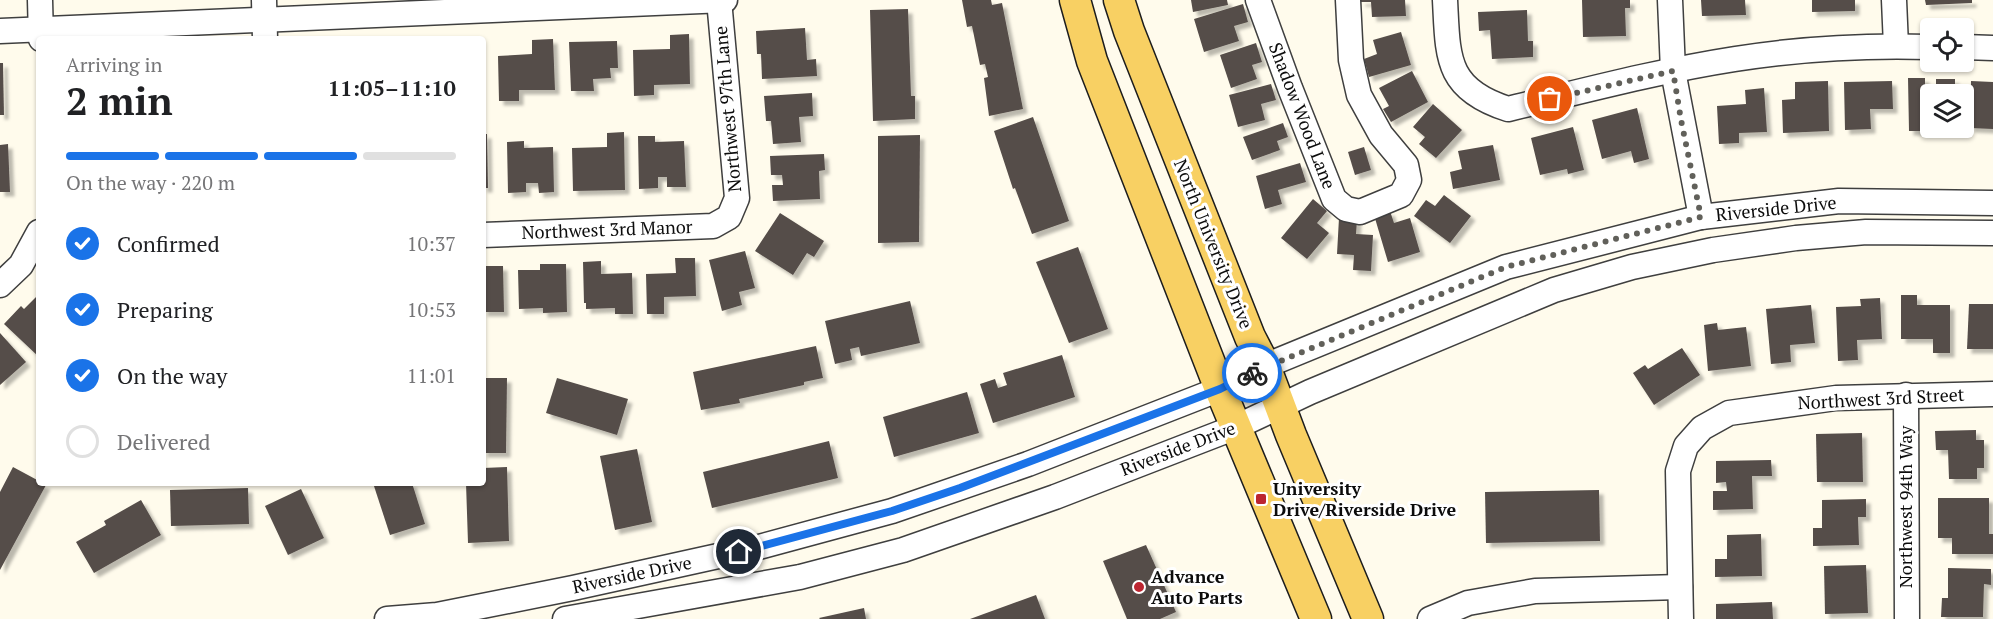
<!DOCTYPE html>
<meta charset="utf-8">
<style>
:root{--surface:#fff;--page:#f6f6f6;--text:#202124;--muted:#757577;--line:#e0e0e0;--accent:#1a73e8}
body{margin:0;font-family:"PT Serif",serif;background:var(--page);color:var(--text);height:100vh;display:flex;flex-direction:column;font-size:22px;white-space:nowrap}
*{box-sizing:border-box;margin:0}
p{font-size:20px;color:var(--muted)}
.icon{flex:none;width:33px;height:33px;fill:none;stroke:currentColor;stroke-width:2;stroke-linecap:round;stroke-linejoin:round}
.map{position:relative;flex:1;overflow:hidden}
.details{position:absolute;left:36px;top:36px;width:450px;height:450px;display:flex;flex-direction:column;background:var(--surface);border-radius:6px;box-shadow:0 2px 4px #0004}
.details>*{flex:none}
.tools{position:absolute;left:1920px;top:18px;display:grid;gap:12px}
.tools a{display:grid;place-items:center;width:54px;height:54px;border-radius:6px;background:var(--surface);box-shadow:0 2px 4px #0004;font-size:30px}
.pin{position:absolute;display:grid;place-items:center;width:51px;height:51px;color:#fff;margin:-26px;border:3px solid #fff;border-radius:50%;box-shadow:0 2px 6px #0007}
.courier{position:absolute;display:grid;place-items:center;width:60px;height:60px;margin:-30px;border:4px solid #1a73e8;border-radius:50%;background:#fff;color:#222;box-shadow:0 2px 8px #0007}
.overview em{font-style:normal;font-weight:600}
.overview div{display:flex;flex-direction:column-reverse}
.overview{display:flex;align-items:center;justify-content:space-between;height:102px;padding:0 30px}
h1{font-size:39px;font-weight:600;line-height:45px}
.bar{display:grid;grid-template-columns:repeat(4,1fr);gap:9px 6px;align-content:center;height:72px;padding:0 30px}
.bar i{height:8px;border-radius:4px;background:var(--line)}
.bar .active{background:var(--accent)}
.bar p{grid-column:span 4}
ol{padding:0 30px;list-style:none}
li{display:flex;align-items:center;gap:18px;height:66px}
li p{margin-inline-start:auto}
li .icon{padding:6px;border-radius:50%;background:var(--accent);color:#fff;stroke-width:4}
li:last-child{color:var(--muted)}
li i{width:33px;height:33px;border:3px solid var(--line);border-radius:50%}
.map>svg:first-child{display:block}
</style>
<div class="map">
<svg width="1993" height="619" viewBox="0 0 1993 619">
<defs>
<filter id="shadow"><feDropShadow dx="4.5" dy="4.5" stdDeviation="1.5" flood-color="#0004"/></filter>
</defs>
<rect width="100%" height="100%" fill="#fffbec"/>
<g fill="#554d49" filter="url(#shadow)">
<polygon points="962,0 991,0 992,5 1002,3 1023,109 989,116 984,78 988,77 985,64 980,65 972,26 967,27"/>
<polygon points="1191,0 1227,0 1228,5 1193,12"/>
<polygon points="1361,0 1405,0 1406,16 1372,17 1371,2 1361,2"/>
<polygon points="1582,0 1630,0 1630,8 1625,8 1626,36 1583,37"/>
<polygon points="1701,0 1745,0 1746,15 1702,16"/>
<polygon points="1812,0 1855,0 1855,11 1812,12"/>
<polygon points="1925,0 1972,0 1972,3 1926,5"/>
<polygon points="1243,4 1248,22 1234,26 1239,41 1204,52 1194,19"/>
<polygon points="908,9 911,96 915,96 915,119 873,121 870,10"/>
<polygon points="1527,10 1528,41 1533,41 1533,57 1492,59 1490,30 1479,31 1478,12"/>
<polygon points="805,28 807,60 816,59 817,76 762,79 761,54 757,54 756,31"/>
<polygon points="1401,32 1411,65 1369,77 1364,59 1377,54 1373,40"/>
<polygon points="689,34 690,84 654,85 654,95 634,96 633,50 670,49 670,35"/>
<polygon points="553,39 555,90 519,90 519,101 499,101 498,56 532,54 532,40"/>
<polygon points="617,41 618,68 610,68 611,78 593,79 594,91 571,91 569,42"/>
<polygon points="1256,43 1262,62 1252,65 1257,79 1231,88 1220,55"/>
<polygon points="0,63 3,63 4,115 0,115"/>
<polygon points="1412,71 1428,102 1391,122 1383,109 1389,106 1379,88"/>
<polygon points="1908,78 1925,78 1925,87 1936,87 1936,79 1955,79 1955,94 1930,94 1930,119 1928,119 1928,131 1909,131"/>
<polygon points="1828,81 1829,131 1783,133 1782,100 1795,99 1795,82"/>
<polygon points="1892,81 1893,109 1870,109 1871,129 1845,130 1844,82"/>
<polygon points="1971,81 1993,82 1993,129 1970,128"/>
<polygon points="1271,84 1276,100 1261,104 1265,120 1238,127 1229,95"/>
<polygon points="1764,88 1767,132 1739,133 1739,143 1719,144 1717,106 1746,104 1745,90"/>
<polygon points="812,93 813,116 799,117 801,142 773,144 771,121 766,121 764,96"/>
<polygon points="1433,104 1462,130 1436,158 1419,144 1425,137 1413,127"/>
<polygon points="1637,108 1649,159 1634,163 1631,151 1602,159 1592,120"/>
<polygon points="1033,117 1069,221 1032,234 1015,188 1013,189 994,131"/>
<polygon points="1283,123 1288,137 1277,141 1280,150 1252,160 1243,137"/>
<polygon points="1573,127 1584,170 1568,174 1567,169 1540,175 1531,138"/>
<polygon points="624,132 625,190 573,191 572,148 607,147 607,133"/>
<polygon points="483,134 487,134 488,188 483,188"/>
<polygon points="920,135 919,242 878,243 878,136"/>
<polygon points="638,136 655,136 655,142 684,141 686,187 667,187 667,177 658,177 658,188 639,189"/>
<polygon points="524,141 524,148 553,147 554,192 539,193 538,183 526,183 526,192 508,193 507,142"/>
<polygon points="8,144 10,192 0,192 0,145"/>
<polygon points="1493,145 1500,180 1453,189 1450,172 1462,169 1458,151"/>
<polygon points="1364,147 1371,170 1355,175 1348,152"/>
<polygon points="824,154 825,170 819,171 820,199 773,201 772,185 783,185 782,175 771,175 770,156"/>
<polygon points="1300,163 1306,182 1278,190 1282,204 1265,209 1256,176"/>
<polygon points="1444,195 1471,216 1450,243 1414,216 1426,200 1435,206"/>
<polygon points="1313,199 1327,211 1317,223 1329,233 1307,259 1281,238"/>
<polygon points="1390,211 1394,223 1410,218 1420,252 1388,262 1374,215"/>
<polygon points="780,213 824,241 814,257 807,253 793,275 755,251"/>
<polygon points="1339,218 1357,220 1356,234 1373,235 1371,271 1353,270 1354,255 1337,254"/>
<polygon points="1078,247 1108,329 1069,343 1036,262"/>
<polygon points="745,251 755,288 739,292 742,305 722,311 709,260"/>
<polygon points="675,258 695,258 696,296 664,297 664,314 647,314 646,274 676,273"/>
<polygon points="601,261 601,274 632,273 633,314 615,314 615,308 586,309 586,303 584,303 583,262"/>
<polygon points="540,264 566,264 567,312 543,313 543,308 519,309 518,270 540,270"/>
<polygon points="484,266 503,266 504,312 483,312"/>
<polygon points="39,294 39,357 4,324 21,306 24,309"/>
<polygon points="1901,295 1917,295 1917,305 1950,305 1950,353 1933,353 1933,339 1901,339"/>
<polygon points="1880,298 1882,339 1857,340 1858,360 1838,361 1836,307 1861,306 1860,299"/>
<polygon points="910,301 920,343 861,356 859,347 850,349 852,360 835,364 825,321"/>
<polygon points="1969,304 1993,304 1993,349 1967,349"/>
<polygon points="1811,305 1815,343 1790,345 1791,362 1771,364 1766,309"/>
<polygon points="1717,323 1718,330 1746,327 1751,366 1708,371 1704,325"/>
<polygon points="0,333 26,362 0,385"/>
<polygon points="816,346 823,378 804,382 804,385 739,399 740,403 701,410 693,372"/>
<polygon points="1682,348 1700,375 1654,405 1633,373 1645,365 1648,369"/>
<polygon points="1062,355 1075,397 993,423 980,384 995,379 998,388 1007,385 1003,373"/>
<polygon points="483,378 507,378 506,453 483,453"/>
<polygon points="557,378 628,399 617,435 546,413"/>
<polygon points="967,392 979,433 894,457 883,417"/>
<polygon points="1976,430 1976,440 1984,440 1984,468 1977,468 1977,479 1949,479 1948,450 1936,450 1935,431"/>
<polygon points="1862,433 1863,482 1817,482 1816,434"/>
<polygon points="829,441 838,478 712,508 703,472"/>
<polygon points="637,449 652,522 615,530 600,456"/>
<polygon points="1771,460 1772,476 1752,476 1753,509 1713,510 1713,491 1727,491 1726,482 1716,483 1716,461"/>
<polygon points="13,467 39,481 39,483 46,485 0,570 0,492"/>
<polygon points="507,467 509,541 468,543 466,483 483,483 483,468"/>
<polygon points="373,483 412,483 425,524 390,535"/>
<polygon points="248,488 249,524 171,526 170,490"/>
<polygon points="301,489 324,538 288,555 265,506"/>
<polygon points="1599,490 1600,541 1486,543 1485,492"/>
<polygon points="1938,498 1989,498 1989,534 1993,534 1993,554 1952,554 1952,538 1938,538"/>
<polygon points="1866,499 1866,517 1858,517 1859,545 1813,546 1813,528 1822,528 1822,500"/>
<polygon points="141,500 161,535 94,573 76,542 106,525 104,521"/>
<polygon points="1761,534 1762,576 1715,577 1715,559 1727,559 1727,535"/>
<polygon points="1146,545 1176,612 1160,619 1127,619 1103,561"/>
<polygon points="1866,565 1868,613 1825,614 1824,566"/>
<polygon points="1948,568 1991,569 1991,585 1984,584 1983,617 1941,617 1942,598 1948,598"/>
<polygon points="1036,595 1045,619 970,619"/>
<polygon points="1772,602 1773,619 1716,619 1716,604"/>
<polygon points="864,608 866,619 820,619 819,618"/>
</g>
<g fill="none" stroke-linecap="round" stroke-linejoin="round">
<defs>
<g id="minor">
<polyline points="40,0 41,39"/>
<polyline points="264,0 265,39"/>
<polyline points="1258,0 1290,88 1334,199 1346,209 1360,212 1401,195 1409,180 1406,165 1381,135 1359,95 1351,60 1348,0"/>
<path d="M1445 0C1448 57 1445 89 1508 109 1583 91 1658 71 1735 59 1799 49 1865 45 1930 47"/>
<polyline points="1670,0 1673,71 1701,217"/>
<polyline points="1894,0 1896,46"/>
<polyline points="0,31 725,0"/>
<polyline points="1964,47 1993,48"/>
<polyline points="483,235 713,226 729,217 737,198 719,0"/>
<polyline points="0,285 21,265 39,232"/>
<polyline points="1906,395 1907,619"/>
<polyline points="387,619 437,615 573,588 759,547 892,511 1028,464 1220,389 1265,366 1506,267 1701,217 1839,201 1993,203"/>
<polyline points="565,619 800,577 903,550 1055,497 1236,427 1310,392 1554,290 1632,267 1713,250 1796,238 1866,232 1993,233"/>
<polyline points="1430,619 1468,603 1535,591 1680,587"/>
<polyline points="1681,619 1678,471 1686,446 1702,428 1729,413 1836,398 1993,394"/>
</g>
<g id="major">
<polyline points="1075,0 1092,61 1220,389 1316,619"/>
<polyline points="1119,0 1129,31 1250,337 1265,366 1291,435 1368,619"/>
</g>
</defs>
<use href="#minor" stroke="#3f3f3f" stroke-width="27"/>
<use href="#major" stroke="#1d1d1d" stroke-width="33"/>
<use href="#minor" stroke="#fff" stroke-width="24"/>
<use href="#major" stroke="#f8d063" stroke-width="30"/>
</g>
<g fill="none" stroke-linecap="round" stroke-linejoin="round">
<polyline stroke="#61605a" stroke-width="6" stroke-dasharray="0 10.8" points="1252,373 1506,267 1701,217 1681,120 1673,71 1550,99"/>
<polyline stroke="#1a73e8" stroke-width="8" points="739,552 892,511 960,488 1220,389 1252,373"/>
</g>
<g fill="#bc2530" stroke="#fff" stroke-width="2">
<rect x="1255" y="493" width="12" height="12" rx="3"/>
<circle cx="1139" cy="587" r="6"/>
</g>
<g text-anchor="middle" stroke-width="6" stroke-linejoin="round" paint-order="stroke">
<g font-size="18" fill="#0c0c0c" stroke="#fff">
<text transform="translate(728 109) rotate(-95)" y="6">Northwest 97th Lane</text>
<text transform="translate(1302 116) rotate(69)" y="6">Shadow Wood Lane</text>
<text transform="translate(1776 209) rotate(-6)" y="6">Riverside Drive</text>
<text transform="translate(607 230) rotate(-2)" y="6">Northwest 3rd Manor</text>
<text transform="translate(1213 244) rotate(68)" y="6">North University Drive</text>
<text transform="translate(1881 399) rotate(-3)" y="6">Northwest 3rd Street</text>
<text transform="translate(1178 449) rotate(-21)" y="6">Riverside Drive</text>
<text transform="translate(1906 507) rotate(-90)" y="6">Northwest 94th Way</text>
<text transform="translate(632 575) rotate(-12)" y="6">Riverside Drive</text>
</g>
<g font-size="18" font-weight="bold" fill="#0c0c0c" stroke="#fff" text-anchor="start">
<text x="1273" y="495">University<tspan x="1273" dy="21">Drive/Riverside Drive</tspan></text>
<text x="1151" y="583">Advance<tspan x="1151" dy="21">Auto Parts</tspan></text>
</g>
</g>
</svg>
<div class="tools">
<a><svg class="icon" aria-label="locate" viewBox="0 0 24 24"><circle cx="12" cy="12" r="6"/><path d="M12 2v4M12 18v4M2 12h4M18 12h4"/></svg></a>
<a><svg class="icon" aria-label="layers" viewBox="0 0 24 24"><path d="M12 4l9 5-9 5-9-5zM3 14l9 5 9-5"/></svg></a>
</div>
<div class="pin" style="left:1550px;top:99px;background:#ea580c"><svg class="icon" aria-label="bag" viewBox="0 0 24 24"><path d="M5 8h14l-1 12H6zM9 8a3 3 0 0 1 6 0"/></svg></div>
<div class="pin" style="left:739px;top:552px;background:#1f2937"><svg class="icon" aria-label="home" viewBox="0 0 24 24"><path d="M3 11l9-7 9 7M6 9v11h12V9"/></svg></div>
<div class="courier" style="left:1252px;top:373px"><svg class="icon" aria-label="bike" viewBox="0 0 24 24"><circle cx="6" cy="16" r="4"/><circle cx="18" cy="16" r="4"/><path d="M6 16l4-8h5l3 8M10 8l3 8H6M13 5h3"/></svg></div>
<section class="details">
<div class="overview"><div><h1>2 min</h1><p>Arriving in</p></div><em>11:05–11:10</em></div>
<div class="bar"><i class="active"></i><i class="active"></i><i class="active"></i><i></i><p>On the way · 220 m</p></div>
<ol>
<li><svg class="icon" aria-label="check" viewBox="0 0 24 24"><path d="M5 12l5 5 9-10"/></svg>Confirmed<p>10:37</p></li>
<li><svg class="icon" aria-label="check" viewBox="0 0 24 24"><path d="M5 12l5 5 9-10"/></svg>Preparing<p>10:53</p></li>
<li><svg class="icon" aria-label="check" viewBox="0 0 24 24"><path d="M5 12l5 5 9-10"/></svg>On the way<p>11:01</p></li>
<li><i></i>Delivered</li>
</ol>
</section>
</div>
